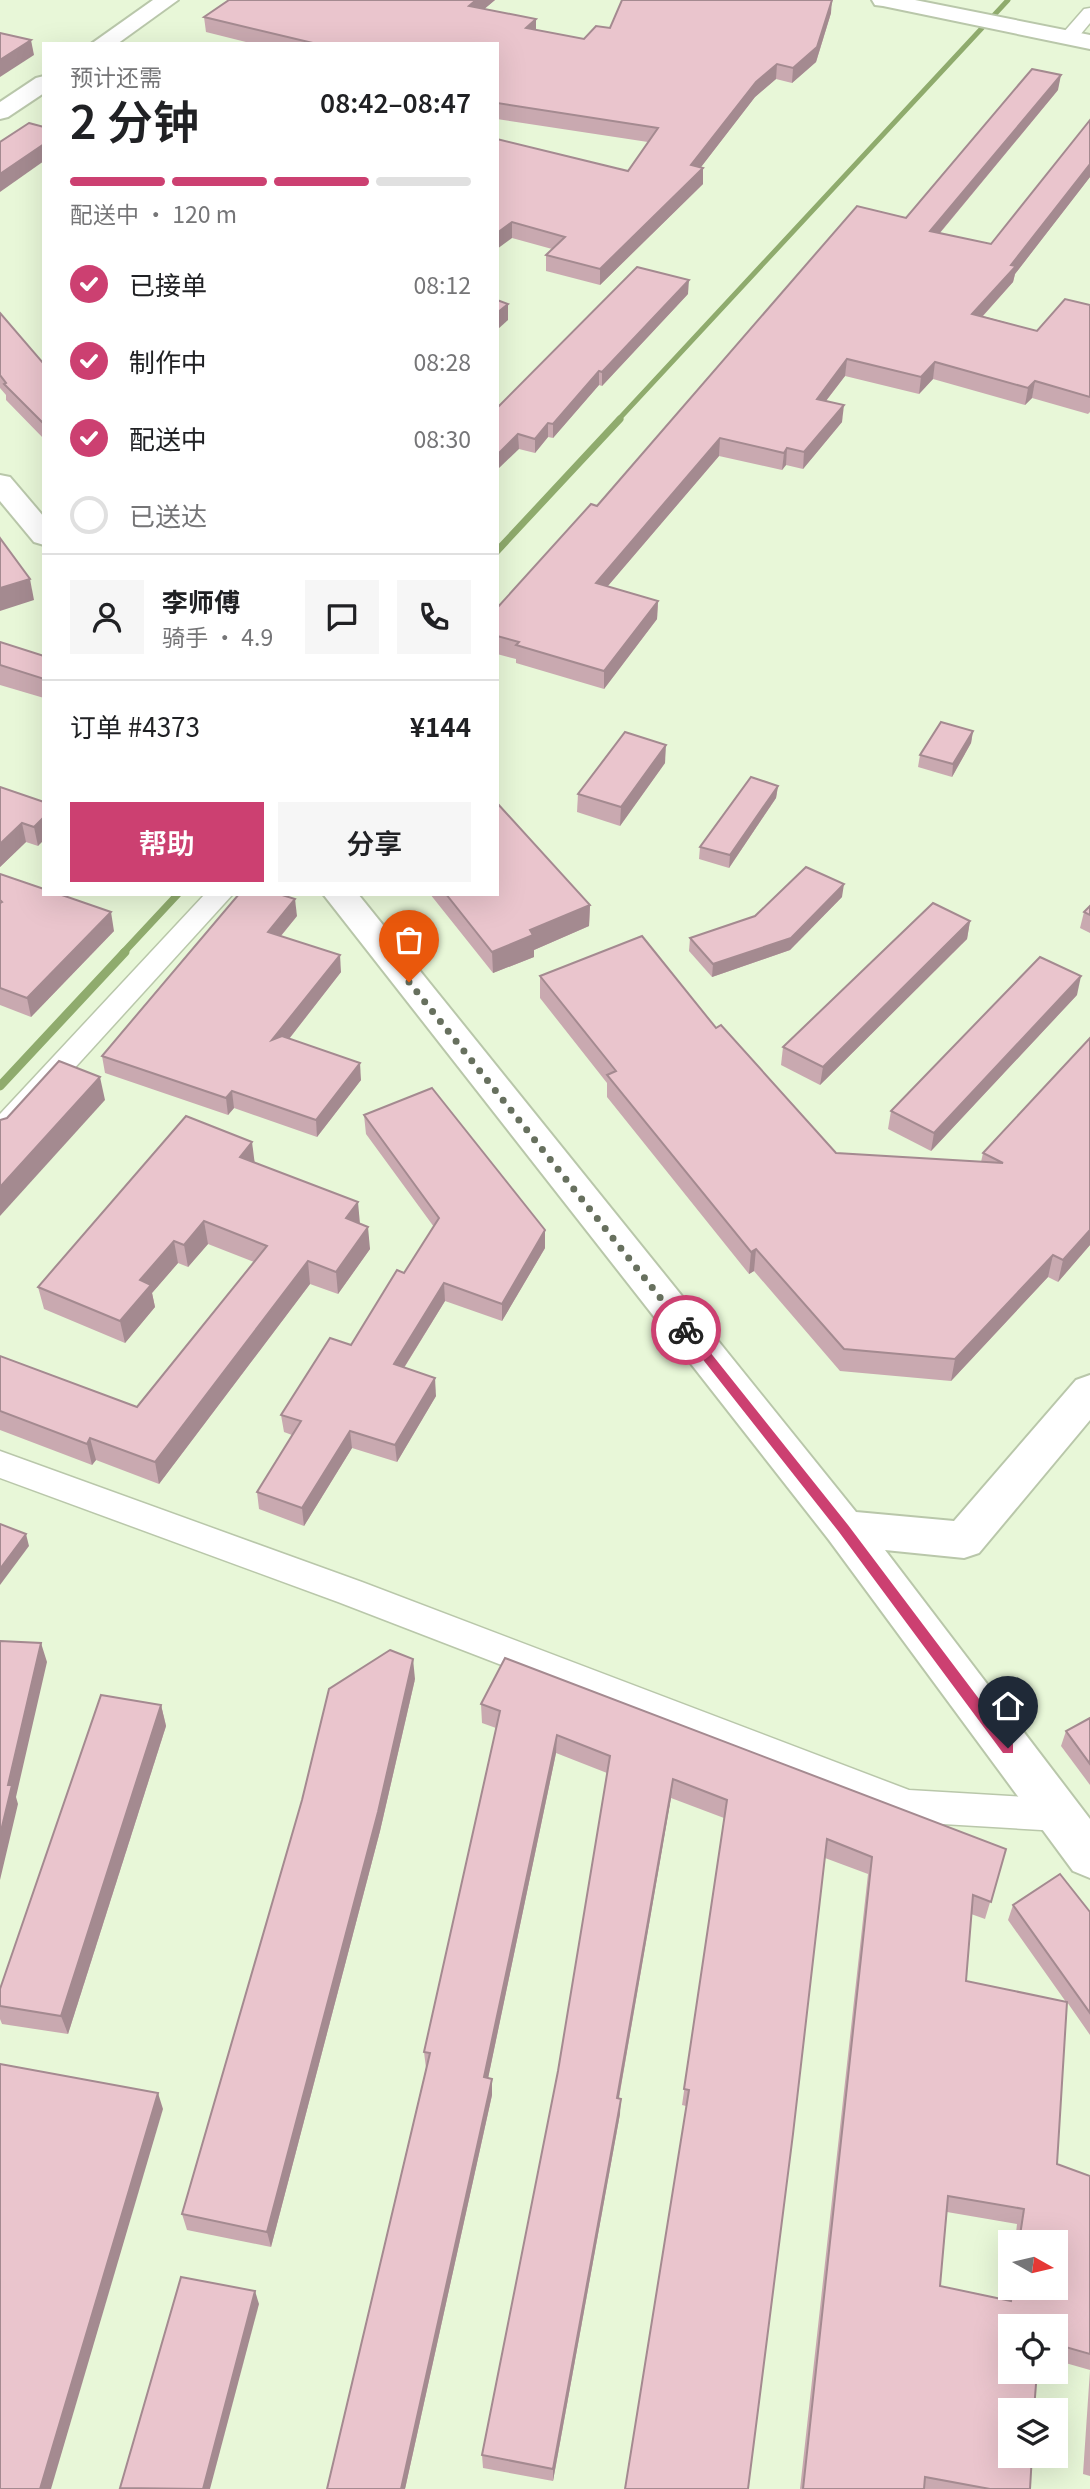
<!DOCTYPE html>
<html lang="zh">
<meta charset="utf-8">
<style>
:root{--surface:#fff;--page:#f6f6f6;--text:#202124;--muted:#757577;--line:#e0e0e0;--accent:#cc4071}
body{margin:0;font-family:Georgia,"Noto Sans SC",serif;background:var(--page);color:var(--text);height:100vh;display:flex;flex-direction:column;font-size:26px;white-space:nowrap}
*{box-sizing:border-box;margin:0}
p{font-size:23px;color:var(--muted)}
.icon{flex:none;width:38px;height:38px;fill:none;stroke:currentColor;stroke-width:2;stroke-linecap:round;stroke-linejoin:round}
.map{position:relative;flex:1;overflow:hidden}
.drawer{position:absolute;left:42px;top:42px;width:457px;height:854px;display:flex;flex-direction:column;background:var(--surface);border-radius:0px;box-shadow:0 7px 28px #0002}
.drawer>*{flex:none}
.needle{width:46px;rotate:98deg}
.controls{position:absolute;left:998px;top:2230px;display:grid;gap:14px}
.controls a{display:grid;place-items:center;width:70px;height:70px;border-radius:0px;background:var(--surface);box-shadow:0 7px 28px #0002;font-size:35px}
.pin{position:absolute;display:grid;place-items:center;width:60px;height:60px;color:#fff;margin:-72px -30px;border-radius:50% 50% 50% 0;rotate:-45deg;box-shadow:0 0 7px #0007}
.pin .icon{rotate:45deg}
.courier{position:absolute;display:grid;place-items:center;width:70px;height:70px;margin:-35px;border:5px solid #cc4071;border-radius:50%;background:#fff;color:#222;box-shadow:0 2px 9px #0007}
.headline em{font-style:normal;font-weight:600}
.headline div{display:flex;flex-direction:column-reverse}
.headline{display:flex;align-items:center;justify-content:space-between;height:119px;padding:0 28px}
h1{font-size:46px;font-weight:600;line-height:52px}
.bar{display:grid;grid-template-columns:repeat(4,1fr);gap:10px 7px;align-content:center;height:84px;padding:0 28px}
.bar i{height:9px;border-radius:5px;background:var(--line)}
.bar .current{background:var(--accent)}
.bar p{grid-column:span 4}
.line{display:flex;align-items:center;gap:18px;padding:0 28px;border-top:2px solid var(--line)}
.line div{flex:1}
.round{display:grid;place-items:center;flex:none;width:74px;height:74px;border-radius:0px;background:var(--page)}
ol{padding:0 28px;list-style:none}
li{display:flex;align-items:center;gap:21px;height:77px}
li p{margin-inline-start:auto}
li .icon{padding:7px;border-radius:50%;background:var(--accent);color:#fff;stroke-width:4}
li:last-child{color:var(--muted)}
li i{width:38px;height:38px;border:4px solid var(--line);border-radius:50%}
.action{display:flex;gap:14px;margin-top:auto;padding:14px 28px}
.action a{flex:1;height:80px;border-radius:0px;background:var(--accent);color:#fff;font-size:28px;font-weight:600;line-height:80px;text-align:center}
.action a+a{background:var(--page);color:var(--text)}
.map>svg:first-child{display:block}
</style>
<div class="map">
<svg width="1090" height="2489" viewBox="0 0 1090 2489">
<rect width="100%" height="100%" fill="#e8f7d8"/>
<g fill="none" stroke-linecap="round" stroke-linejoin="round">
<polyline stroke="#8fab6d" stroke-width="5" points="618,420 1008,0"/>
<g stroke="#8fab6d" stroke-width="7">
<polyline points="497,551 620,419"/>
<polyline points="123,953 178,894"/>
</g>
<polyline stroke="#8fab6d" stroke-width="9" points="0,1086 125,952"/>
<defs>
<g id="minor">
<polygon points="1090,8 1090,23 1075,41 1063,41 1061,37 1063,33 1084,9"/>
<polygon points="205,894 233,894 10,1139 0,1142 0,1114"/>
<polygon points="0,1451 362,1582 909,1790 1058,1799 1071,1803 1076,1815 1071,1827 1058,1831 909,1822 338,1602 0,1478"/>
</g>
<g id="tertiary">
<polygon points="153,0 178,0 117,44 91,44"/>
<polygon points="872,0 915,0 1090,35 1090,49 883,6 875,5"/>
<polygon points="44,76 44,93 8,117 0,119 0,102 36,78"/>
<polygon points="0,475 10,477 44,517 44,545 34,542 0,501"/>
<polygon points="323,894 358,894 856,1512 954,1521 1076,1380 1090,1375 1090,1420 979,1553 964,1558 885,1550 1090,1819 1090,1878 1073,1871 829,1540"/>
</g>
</defs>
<use href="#minor" stroke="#b9c7aa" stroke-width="3"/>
<use href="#tertiary" stroke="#b9c7aa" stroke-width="4"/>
<use href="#minor" fill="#fff" fill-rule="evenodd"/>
<use href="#tertiary" fill="#fff" fill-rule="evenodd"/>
</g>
<g fill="#c9a9b0" fill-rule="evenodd">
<polygon points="229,0 495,0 484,9 536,30 584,39 610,28 831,13 816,62 792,83 776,79 755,97 701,167 703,184 600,285 546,271 546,255 552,249 512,238 497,139 628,171 648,142 497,119 497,44 254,44 206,32 204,17"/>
<polygon points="1058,90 940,233 991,244 1090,120 1090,177 1015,274 1013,282 983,316 1037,331 1090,305 1090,412 1088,414 1032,398 1025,405 933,379 919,394 845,376 826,401 842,422 803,469 786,465 782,470 719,456 607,587 658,601 657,619 604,689 516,663 516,659 497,654 497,608 597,506 906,218"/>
<polygon points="688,294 602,386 599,385 553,438 548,437 535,453 519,449 497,408"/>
<polygon points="0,313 44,364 44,439 6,400 6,395 0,388"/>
<polygon points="0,642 44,656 44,698 0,685"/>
<polygon points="973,731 971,743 952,777 918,767 920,755"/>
<polygon points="665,763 620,826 577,812 578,794"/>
<polygon points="778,786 776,798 729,868 699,859 700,847"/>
<polygon points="0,787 44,802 38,846 26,842 0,867"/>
<polygon points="0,874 114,931 31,1017 0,1005"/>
<polygon points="430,894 497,894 590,905 589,926 534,950 534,957 493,973"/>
<polygon points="842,897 790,950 712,977 689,951 690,938"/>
<polygon points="1090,906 1090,933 1080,928 1084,912"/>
<polygon points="297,916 281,936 341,972 289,1039 361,1080 317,1137 234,1108 228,1115 105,1073 102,1056"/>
<polygon points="970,921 967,939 820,1085 781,1065 783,1047"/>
<polygon points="540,976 716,1028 836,1153 981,1162 983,1153 1090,1038 1090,1245 1058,1282 1048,1277 951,1381 840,1371 754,1271 749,1274 607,1097 607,1083 540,998"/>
<polygon points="1077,995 931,1151 888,1129 891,1111"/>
<polygon points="364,1115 545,1248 502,1321 445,1301 404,1368 436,1396 397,1462 352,1448 304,1526 259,1509 257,1492 292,1435 284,1432 281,1415 351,1345 404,1273 434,1227 366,1134"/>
<polygon points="254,1163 360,1224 370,1249 338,1294 310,1284 159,1484 96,1460 92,1465 0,1430 0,1356 137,1407 254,1262 208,1244 188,1267 178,1263 152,1293 155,1307 125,1343 44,1309 38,1287"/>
<polygon points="415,1679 380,1831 271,2247 187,2230 182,2214"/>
<path d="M481 1704 1006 1849 985 1919 971 1914 966 1981 1066 2002 1008 1920 1013 1905 1090 1912V2035L1067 2002 1057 2164 1090 2176V2476L1083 2474 1090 2370 1055 2360V2326H1010L1030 2489H800L868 1874 825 1858 686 2106 682 2105 724 1818 671 1798 619 2098 620 2114 553 2481 483 2468 482 2455 558 2071 607 1773 556 1753 488 2078 492 2079V2095L405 2489H327L426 2068 424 2052 496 1728 482 1723ZM947 2212 1017 2224 1015 2242H1055V2287H1010V2279L1007 2300 940 2286Z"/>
<polygon points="161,1705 166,1726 68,2034 2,2024 0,2019 0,1989"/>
<polygon points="1090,1718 1090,1785 1061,1746 1066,1731"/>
</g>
<g fill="#a48a90">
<polygon points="476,0 495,0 470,21 469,6"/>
<polygon points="832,0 831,13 816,62 792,83 793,68"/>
<polygon points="536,19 536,34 526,28"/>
<polygon points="31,40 34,55 0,77 0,60"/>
<polygon points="777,64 776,79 755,97 691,180 703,168 703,184 600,285 600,269 691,165 756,82"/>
<polygon points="1061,75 1058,90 928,247 930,231"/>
<polygon points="44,144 44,161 0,192 0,174"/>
<polygon points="1090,164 1090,177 1015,274 1013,282 970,330 972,314"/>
<polygon points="512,222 512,238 497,249 497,233"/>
<polygon points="689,280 688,294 602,386 602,372"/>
<polygon points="508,304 508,320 497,330 497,313"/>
<polygon points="847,359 845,376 815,415 817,399"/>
<polygon points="935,362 933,379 919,394 921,377"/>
<polygon points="599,371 599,385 553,438 553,424"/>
<polygon points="1035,381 1032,398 1025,405 1028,388"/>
<polygon points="844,405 842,422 803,469 804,452"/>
<polygon points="548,423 548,437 535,453 535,439"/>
<polygon points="518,434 519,449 497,470 497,455"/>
<polygon points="720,438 719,456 595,601 596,583"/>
<polygon points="787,448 786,465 782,470 784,453"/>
<polygon points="30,579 34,600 0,611 0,588"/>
<polygon points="658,601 657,619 604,689 604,671"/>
<polygon points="973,731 971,743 952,777 953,764"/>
<polygon points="666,745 665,763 620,826 621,807"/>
<polygon points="778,786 776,798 729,868 730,855"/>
<polygon points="44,817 44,840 38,846 34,827"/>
<polygon points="22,823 26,842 0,867 0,844"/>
<polygon points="844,884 842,897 790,950 712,977 713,964"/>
<polygon points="295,899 297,916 270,949 268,932"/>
<polygon points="590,905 589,926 534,950 534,957 493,973 492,952 530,930"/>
<polygon points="111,912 114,931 31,1017 27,998"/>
<polygon points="970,921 967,939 820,1085 823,1067"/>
<polygon points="340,955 341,972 274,1058 272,1040"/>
<polygon points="1081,976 1077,995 931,1151 934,1133"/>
<polygon points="360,1063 361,1080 317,1137 316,1120"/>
<polygon points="100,1077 105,1100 0,1216 0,1187"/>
<polygon points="232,1091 234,1108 228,1115 226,1098"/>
<polygon points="252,1142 255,1165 240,1157"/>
<polygon points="358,1202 360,1224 346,1218"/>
<polygon points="204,1221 208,1244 188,1267 184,1245"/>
<polygon points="368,1227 370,1249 338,1294 336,1272"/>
<polygon points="545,1230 545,1248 502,1321 502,1304"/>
<polygon points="1090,1230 1090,1245 1058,1282 1063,1260"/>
<polygon points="174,1241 178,1263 152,1293 155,1307 125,1343 120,1321 140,1280"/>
<polygon points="756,1249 754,1271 749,1274 751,1252"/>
<polygon points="1053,1255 1048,1277 951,1381 955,1359"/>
<polygon points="308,1261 310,1284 159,1484 155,1462"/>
<polygon points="444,1283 445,1301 395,1382 394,1364"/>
<polygon points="435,1378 436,1396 397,1462 395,1445"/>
<polygon points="350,1431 352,1448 304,1526 302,1508"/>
<polygon points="90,1438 96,1460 92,1465 87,1444"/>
<polygon points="26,1534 29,1546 0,1585 0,1569"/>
<polygon points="41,1643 47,1662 16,1797 18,1804 0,1880 0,1835 8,1785"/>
<polygon points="413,1659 415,1679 380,1831 271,2247 267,2232"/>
<polygon points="161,1705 166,1726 68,2034 61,2016"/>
<polygon points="557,1735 556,1753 485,2093 484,2077"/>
<polygon points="673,1779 671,1798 616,2114 617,2098"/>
<polygon points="492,2079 492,2095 405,2489 401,2489"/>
<polygon points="158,2093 163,2109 51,2489 40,2489"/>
<polygon points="621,2099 620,2114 553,2481 553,2469"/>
<polygon points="255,2291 259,2304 210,2489 203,2489"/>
</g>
<g fill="#eac5cd" stroke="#a48a90" stroke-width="2" fill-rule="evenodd">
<polygon points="229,0 476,0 469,6 536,19 526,28 584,39 596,26 610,28 622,0 832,0 817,47 793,68 777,64 756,82 691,165 703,168 600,269 546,255 565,237 512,222 497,233 497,139 628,171 658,128 497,103 497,44 317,44 204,17"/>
<polygon points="0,33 31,40 0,60"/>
<polygon points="1032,69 1061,75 930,231 991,244 1090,120 1090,164 1011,265 1016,266 972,314 1037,331 1065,299 1090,305 1090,397 1035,381 1028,388 935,362 921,377 847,359 817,399 844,405 804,452 787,448 784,453 720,438 596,583 658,601 604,671 516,645 519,642 497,636 497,608 591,504 597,506 857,206 906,218"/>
<polygon points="29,123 44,127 44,144 0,174 0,142"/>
<polygon points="637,267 689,280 602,372 599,371 553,424 548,423 535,439 518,434 497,455 497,408"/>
<polygon points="497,300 508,304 497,313"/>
<polygon points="0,313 44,364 44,424 4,384 6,383 0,375"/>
<polygon points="0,538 30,579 0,588"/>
<polygon points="0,642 44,656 44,679 0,665"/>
<polygon points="941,722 973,731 953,764 920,755"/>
<polygon points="625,732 666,745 621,807 578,794"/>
<polygon points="751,777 778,786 730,855 700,847"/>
<polygon points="0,787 44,802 44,817 34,827 22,823 0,844"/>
<polygon points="497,803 590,905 530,930 533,935 492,952 446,894 497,894"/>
<polygon points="806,867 844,884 791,938 713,964 690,938 755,916"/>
<polygon points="0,874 44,889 44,894 59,894 111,912 27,998 0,988 0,903 2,902 0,900"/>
<polygon points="239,894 279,894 295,899 268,932 340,955 272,1040 282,1036 360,1063 316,1120 232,1091 226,1098 102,1056"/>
<polygon points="933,903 970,921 823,1067 783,1047"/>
<polygon points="1090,906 1090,915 1084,912"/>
<polygon points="642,936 716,1028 721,1025 836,1153 1003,1163 983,1153 1090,1038 1090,1230 1063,1260 1053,1255 955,1359 844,1349 756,1249 751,1252 607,1075 616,1071 540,976"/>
<polygon points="1040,957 1081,976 934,1133 891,1111"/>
<polygon points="59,1061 100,1077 0,1187 0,1120 7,1118"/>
<polygon points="432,1088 545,1230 502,1304 444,1283 394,1364 435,1378 395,1445 350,1431 302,1508 257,1492 301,1421 281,1415 330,1338 351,1345 397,1270 404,1273 439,1218 364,1115"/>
<polygon points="186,1116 252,1142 240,1157 358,1202 346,1218 368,1227 336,1272 308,1261 155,1462 90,1438 87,1444 0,1411 0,1356 137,1407 267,1246 204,1221 184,1245 174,1241 140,1280 151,1285 120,1321 38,1287"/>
<polygon points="0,1524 26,1534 0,1569"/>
<polygon points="0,1641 41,1643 8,1785 12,1785 0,1835"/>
<polygon points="390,1650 413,1659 378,1812 267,2232 182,2214 302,1800 329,1689"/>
<path d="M505 1658 1006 1849 991 1902 973 1895 966 1981 1067 2002 1057 2164 1090 2176V2354L1055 2344V2326H1010V2371H1037L1034 2410H1010V2455H1032L1030 2489H990L925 2477 924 2489H803L872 1857 827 1839 793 2134 748 2489H625L689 2090 684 2089 727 1800 673 1779 617 2098 621 2099 553 2469 482 2455 558 2071 610 1756 557 1735 484 2077 492 2079 401 2489H327L430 2053 424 2052 500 1711 481 1704ZM948 2196 1024 2209 1019 2242H1055V2287H1013L1011 2301 940 2286Z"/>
<polygon points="101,1695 161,1705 61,2016 0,2006 0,1989"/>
<polygon points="1090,1718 1090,1764 1066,1731"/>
<polygon points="1060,1874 1090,1912 1090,2013 1013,1905"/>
<polygon points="0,2064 158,2093 40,2489 0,2489"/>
<polygon points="181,2277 255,2291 203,2489 120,2488"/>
</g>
<polygon fill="#cc4071" points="686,1326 690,1327 848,1525 1013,1744 1013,1753 1003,1753 839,1532 682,1333 682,1327"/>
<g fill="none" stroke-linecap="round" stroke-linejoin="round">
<polyline stroke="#67705e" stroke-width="7" stroke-dasharray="0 12.6" points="409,982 686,1330"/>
</g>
</svg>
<div class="controls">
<a><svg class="needle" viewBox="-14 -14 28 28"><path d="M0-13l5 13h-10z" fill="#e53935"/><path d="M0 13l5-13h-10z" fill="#757577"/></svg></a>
<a><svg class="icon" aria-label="locate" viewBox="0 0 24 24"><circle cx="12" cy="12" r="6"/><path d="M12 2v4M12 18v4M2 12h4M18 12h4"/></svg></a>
<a><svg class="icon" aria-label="layers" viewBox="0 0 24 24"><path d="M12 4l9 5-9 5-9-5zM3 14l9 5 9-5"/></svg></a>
</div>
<div class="pin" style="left:409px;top:982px;background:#ea580c"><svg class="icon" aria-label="bag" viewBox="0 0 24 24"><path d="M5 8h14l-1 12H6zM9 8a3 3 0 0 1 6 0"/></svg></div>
<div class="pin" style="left:1008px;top:1748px;background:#1f2937"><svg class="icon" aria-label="home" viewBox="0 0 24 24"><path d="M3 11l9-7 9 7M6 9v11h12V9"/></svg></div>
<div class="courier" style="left:686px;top:1330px"><svg class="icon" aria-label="bike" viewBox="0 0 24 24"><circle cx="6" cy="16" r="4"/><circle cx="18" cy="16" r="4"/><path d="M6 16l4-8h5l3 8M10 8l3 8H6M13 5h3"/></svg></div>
<section class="drawer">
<div class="headline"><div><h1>2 分钟</h1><p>预计还需</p></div><em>08:42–08:47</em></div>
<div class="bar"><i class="current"></i><i class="current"></i><i class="current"></i><i></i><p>配送中 · 120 m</p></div>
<ol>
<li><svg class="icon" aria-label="check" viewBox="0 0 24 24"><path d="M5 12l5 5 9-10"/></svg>已接单<p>08:12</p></li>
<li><svg class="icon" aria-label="check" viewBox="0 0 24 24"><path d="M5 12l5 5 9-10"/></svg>制作中<p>08:28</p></li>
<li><svg class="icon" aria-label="check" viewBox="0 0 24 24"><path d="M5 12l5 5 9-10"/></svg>配送中<p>08:30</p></li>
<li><i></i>已送达</li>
</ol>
<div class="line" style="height:126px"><a class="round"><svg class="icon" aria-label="person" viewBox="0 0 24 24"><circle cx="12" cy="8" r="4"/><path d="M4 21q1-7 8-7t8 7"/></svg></a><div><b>李师傅</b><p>骑手 · 4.9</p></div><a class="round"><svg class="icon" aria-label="chat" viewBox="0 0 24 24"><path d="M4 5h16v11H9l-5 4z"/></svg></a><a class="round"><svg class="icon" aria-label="phone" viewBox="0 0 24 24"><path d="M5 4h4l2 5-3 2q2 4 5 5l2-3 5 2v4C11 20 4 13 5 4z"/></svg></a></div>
<div class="line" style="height:91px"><div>订单 #4373</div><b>¥144</b></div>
<div class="action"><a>帮助</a><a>分享</a></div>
</section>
</div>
